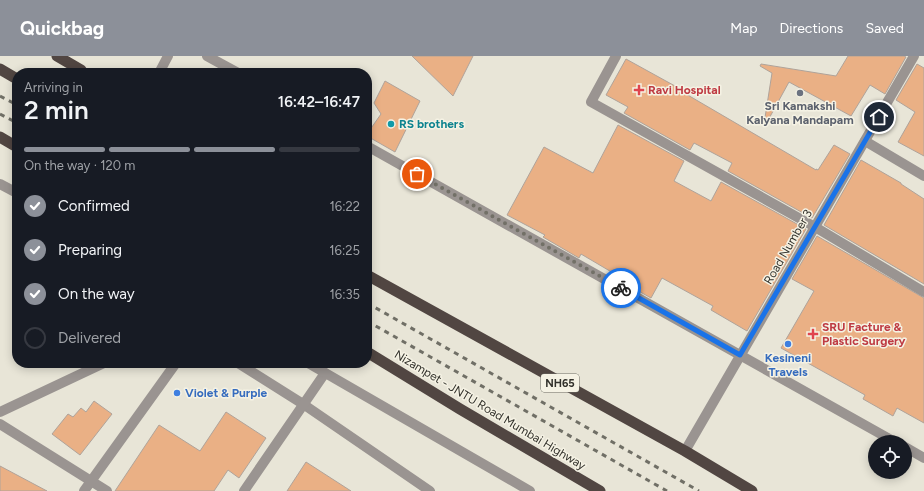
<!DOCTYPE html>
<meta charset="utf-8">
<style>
:root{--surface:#171b24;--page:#20242c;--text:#f1f3f6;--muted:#9ea1a6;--line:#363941;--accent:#8c9099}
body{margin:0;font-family:Figtree,sans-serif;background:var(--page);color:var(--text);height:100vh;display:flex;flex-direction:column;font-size:15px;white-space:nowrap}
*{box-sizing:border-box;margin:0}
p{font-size:13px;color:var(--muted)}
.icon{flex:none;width:22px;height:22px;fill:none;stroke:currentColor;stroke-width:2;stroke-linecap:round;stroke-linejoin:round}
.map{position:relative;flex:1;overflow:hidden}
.drawer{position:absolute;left:12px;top:12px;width:360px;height:300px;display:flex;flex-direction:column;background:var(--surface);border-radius:16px;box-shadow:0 2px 10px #0003}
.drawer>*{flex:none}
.fabs{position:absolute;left:868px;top:379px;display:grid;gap:8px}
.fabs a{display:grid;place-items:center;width:44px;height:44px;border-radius:50%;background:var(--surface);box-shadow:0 2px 10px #0003;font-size:20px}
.pin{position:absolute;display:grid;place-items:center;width:34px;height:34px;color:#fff;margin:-17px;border:2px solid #fff;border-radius:50%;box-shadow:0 1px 4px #0007}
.courier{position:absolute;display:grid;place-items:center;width:40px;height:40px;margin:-20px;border:3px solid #1a73e8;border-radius:50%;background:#fff;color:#222;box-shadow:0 1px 5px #0007}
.overview em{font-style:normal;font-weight:600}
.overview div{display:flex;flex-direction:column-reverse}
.overview{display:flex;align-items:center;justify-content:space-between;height:68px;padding:0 12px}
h1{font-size:26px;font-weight:600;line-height:30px}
.bar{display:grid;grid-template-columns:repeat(4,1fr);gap:6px 4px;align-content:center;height:48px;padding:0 12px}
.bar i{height:5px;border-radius:3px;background:var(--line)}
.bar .on{background:var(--accent)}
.bar p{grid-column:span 4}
ol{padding:0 12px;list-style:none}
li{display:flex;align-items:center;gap:12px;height:44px}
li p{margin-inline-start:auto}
li .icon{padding:4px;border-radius:50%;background:var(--accent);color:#fff;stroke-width:4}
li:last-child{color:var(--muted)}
li i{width:22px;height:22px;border:2px solid var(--line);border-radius:50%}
header{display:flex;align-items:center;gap:24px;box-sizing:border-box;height:56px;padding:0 20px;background:var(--accent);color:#fff}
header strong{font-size:19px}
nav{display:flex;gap:22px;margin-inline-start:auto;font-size:14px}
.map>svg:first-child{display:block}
</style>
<header>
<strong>Quickbag</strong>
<nav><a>Map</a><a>Directions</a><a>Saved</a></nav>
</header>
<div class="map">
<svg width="924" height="435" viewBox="0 0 924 435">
<rect width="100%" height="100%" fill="#e8e5d7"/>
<g fill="#eab085" stroke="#afa39a">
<polygon points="412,0 473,0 453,40"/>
<polygon points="848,0 904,0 906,1 885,38 870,29 851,60 789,26 766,68 764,68 772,17 760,10 761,8 836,20"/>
<polygon points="626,3 675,30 674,31 816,114 816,113 818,114 834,89 850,98 812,162 728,115 732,107 694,87 690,94 624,57 628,51 606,39"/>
<polygon points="917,8 924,12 924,100 898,86 915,56 896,44"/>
<polygon points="385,25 420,45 395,96 367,80 367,78 381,58 374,47"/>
<polygon points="618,69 684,105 674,125 711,145 721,126 806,173 747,275 711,254 713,250 662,222 651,242 619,224 620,221 581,198 579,202 543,181 545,179 507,159 544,91 593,117"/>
<polygon points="861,104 901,127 901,128 924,143 924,228 824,169"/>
<polygon points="817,180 924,242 924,367 897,352 893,360 863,343 865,339 781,292 814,235 792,223"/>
<polygon points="94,345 112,358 80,399 52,378 68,358 73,361 81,352 86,356"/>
<polygon points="226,356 266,382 239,422 228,414 214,435 115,435 159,369 200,395"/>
<polygon points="306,406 351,435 287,435"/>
<polygon points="0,410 47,435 0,435"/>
</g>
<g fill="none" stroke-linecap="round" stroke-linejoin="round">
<g stroke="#9a9491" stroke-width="10">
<polyline points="207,0 238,17"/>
<polyline points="616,0 591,46 815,171 924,236"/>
<polyline points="159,17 168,0"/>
<polyline points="865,85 924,120"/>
<polyline points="367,90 895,386"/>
<polyline points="238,307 303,348 430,435"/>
<polyline points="0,368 107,435"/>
<polyline points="905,391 924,402"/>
<polyline points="685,395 914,0"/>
<polyline points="84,435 176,307"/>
<polyline points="244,435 325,317"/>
</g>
<g stroke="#9a9491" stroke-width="10">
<polyline points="0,128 17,137"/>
<polyline points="308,307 530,435"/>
<polyline points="0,356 104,307"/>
</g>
<g stroke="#514642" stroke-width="11">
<polyline points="57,0 81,14 83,17"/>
<polyline points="0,13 17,23"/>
<polyline points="0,81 17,91"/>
<polyline points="367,219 685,395 752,435"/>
<polyline points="367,296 460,353 600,435"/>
</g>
<g stroke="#706f66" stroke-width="3" stroke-dasharray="5 5" stroke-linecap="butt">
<polyline points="0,40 17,49"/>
<polyline points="0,58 17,67"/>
<polyline points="367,247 699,435"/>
<polyline points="367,265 667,435"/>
</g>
</g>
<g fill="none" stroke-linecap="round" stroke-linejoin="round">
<polyline stroke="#727067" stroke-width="4" stroke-dasharray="0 7.2" points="417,118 621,232"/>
<polyline stroke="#1a73e8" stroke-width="5" points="621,232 740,299 879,61"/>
</g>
<g fill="#e0444e" stroke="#f5f2e4" stroke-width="1.5">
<path d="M637 28h4v4h4v4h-4v4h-4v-4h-4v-4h4z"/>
<path d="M811 272h4v4h4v4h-4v4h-4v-4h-4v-4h4z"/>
</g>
<circle fill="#6b7280" stroke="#f5f2e4" stroke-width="1.5" cx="800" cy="37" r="4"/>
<circle fill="#0f9aa8" stroke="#f5f2e4" stroke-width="1.5" cx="391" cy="68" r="4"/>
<g fill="#3f7fe0" stroke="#f5f2e4" stroke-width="1.5">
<circle cx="788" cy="288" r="4"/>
<circle cx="177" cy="337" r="4"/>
</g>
<g text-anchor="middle" stroke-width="3" stroke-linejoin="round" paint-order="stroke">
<rect fill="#f5f2e4" stroke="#6c6b62" stroke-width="1" x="541" y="318" width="38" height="18" rx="3"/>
<g font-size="11" font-weight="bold" fill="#32312b">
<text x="560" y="331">NH65</text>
</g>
<g font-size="12" font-weight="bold" fill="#be3a42" stroke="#f5f2e4" text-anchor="start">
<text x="648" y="38">Ravi Hospital</text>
<text x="822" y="275">SRU Facture &amp;<tspan x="822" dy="14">Plastic Surgery</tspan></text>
</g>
<g font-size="12" font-weight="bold" fill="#5b616d" stroke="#f5f2e4">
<text x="800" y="54">Sri Kamakshi<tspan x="800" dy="14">Kalyana Mandapam</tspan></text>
</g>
<g font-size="12" font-weight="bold" fill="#0d838f" stroke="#f5f2e4" text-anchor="start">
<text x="399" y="72">RS brothers</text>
</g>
<g font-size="12" fill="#32312b" stroke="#f5f2e4">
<text transform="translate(788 191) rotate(-60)" y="4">Road Number 3</text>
<text transform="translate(490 354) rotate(31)" y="4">Nizampet - JNTU Road Mumbai Highway</text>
</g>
<g font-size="12" font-weight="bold" fill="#366cbe" stroke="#f5f2e4">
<text x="788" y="306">Kesineni<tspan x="788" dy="14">Travels</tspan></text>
<text x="185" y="341" text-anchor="start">Violet &amp; Purple</text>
</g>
</g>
</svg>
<div class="fabs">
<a><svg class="icon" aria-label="locate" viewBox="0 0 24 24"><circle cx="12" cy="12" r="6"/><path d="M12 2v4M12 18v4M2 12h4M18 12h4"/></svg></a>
</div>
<div class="pin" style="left:417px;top:118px;background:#ea580c"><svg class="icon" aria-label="bag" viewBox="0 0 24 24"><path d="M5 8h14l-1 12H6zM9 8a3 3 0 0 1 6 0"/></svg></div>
<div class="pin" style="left:879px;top:61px;background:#1f2937"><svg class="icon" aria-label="home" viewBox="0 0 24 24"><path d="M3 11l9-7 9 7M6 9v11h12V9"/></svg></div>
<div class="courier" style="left:621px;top:232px"><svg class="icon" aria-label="bike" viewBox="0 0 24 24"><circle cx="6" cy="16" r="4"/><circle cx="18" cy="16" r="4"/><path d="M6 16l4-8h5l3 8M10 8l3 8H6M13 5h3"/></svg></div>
<section class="drawer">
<div class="overview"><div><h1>2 min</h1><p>Arriving in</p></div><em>16:42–16:47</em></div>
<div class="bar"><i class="on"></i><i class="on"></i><i class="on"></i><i></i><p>On the way · 120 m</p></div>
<ol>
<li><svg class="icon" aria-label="check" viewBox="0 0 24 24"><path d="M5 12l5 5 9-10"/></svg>Confirmed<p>16:22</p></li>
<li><svg class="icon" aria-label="check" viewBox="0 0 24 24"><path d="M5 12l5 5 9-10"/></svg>Preparing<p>16:25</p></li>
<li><svg class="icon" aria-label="check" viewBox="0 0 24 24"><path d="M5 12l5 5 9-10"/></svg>On the way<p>16:35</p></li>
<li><i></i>Delivered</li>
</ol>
</section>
</div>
